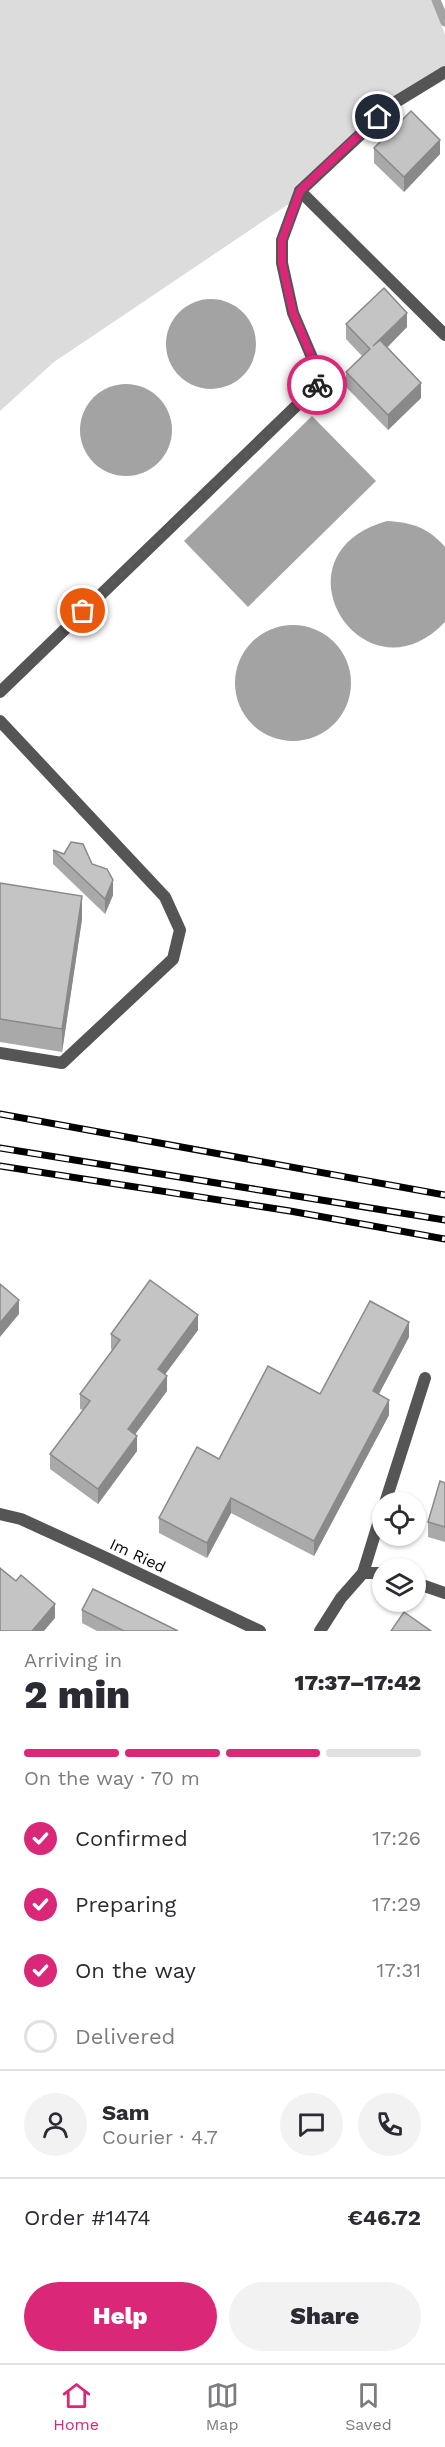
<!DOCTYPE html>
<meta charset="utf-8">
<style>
:root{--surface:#fff;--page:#f2f2f3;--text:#2b2b33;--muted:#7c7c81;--line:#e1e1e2;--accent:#db2777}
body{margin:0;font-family:"Work Sans",sans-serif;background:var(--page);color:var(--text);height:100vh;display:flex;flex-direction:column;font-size:22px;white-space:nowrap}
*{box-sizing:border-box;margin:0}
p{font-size:20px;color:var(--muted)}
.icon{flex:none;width:33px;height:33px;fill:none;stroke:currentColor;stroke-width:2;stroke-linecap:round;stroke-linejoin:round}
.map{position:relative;height:1631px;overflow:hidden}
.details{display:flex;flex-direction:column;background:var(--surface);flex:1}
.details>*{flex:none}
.fabs{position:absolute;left:372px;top:1492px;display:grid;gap:12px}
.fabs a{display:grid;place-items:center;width:54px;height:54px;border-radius:50%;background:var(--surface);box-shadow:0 2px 4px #0004;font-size:30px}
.pin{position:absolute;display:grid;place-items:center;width:51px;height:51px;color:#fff;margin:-26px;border:3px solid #fff;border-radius:50%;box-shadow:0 2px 6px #0007}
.courier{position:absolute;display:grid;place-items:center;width:60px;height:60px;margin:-30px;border:4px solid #db2777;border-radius:50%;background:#fff;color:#222;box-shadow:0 2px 8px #0007}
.headline em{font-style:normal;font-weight:800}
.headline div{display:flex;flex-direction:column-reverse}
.headline{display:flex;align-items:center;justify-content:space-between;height:102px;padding:0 24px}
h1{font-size:39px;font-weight:800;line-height:45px}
.bar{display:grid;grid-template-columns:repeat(4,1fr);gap:9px 6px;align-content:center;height:72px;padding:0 24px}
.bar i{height:8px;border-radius:4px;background:var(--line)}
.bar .on{background:var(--accent)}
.bar p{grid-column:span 4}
.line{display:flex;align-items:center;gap:15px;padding:0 24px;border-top:2px solid var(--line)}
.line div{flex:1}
.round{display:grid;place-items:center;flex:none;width:63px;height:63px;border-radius:32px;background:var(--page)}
ol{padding:0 24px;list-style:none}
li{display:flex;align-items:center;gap:18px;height:66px}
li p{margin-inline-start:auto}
li .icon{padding:6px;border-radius:50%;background:var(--accent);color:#fff;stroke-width:4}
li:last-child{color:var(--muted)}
li i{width:33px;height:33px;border:3px solid var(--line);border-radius:50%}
.primary-button{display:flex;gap:12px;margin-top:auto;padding:12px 24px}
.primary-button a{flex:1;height:69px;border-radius:36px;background:var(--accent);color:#fff;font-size:24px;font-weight:800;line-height:69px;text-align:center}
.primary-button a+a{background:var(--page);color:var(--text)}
.menu{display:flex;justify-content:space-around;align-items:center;height:84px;border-top:2px solid var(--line);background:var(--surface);font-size:16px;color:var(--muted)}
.menu a{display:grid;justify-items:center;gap:3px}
.menu .on{color:var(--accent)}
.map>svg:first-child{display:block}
</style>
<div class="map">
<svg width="445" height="1631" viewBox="0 0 445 1631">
<rect width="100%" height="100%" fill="#fff"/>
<polygon fill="#dcdcdc" points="0,0 433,0 445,35 445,79 398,108 308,191 54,362 0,411"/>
<g fill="#a3a3a3">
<circle cx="211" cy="344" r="45"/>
<circle cx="126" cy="430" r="46"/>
<polygon points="312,416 376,481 248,607 184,541"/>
<path d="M387 521C411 522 429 528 445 547V622C364 707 267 555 387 521Z"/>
<circle cx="293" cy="683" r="58"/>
</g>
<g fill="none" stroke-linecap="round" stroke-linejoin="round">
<polyline stroke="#a3a3a3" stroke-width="9" points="436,0 445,22"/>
<g stroke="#555" stroke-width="12">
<polyline points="300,191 445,335"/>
<polyline points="0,692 322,381 293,313 282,263 282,240 300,191 394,103 445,72"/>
<polyline points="0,721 165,897 180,930 173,959 62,1063 0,1053"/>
<polyline points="385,1503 425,1378"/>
<polyline points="363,1573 382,1511"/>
</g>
<g stroke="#555" stroke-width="12">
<polyline points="0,1514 21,1519 102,1556 260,1631"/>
<polyline points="416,1583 445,1593"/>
<polyline points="320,1631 341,1598 363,1573 382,1573"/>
</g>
<defs>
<g id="rail">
<polyline points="0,1114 445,1195"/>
<polyline points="0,1148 445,1220"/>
<polyline points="0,1166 290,1211 445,1239"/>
</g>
</defs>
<use href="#rail" stroke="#000" stroke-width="7"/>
<use href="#rail" stroke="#fff" stroke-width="4.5" stroke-dasharray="14" stroke-linecap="butt"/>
</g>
<g fill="#a9a9a9">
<polygon points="374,148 440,154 404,192 374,163"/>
<polygon points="346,324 407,327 387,348 421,398 388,430 346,387 346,372 362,356 346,339"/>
<polygon points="53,850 92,864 113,895 105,914 53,864"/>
<polygon points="0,883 82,919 62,1052 0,1042"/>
<polygon points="198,1330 165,1374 167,1391 135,1434 137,1451 98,1504 50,1469 50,1454 83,1410 80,1409 80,1394 113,1350 111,1349 111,1334"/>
<polygon points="409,1337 379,1394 389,1415 314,1556 231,1513 207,1558 159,1533 159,1518 219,1459"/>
<polygon points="445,1483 445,1542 428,1537 428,1522"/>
<polygon points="82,1610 178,1631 97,1631 82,1623"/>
</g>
<g fill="#898989">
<polygon points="440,140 440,154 404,192 404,177"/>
<polygon points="407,313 407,327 373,361 373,346"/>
<polygon points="421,383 421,398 388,430 388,415"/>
<polygon points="113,880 113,895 105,914 105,899"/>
<polygon points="82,896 82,919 62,1052 62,1029"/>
<polygon points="19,1300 19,1314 0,1337 0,1349 0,1323"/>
<polygon points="198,1315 198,1330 158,1384 158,1369"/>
<polygon points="409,1322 409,1337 373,1405 373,1391"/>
<polygon points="167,1376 167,1391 128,1444 128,1429"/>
<polygon points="389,1400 389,1415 314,1556 314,1541"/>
<polygon points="137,1436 137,1451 98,1504 98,1489"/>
<polygon points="231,1498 231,1513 207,1558 207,1543"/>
<polygon points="55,1604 55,1618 44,1631 32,1631"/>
</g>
<g fill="#c4c4c4" stroke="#898989" stroke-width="1.5">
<polygon points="411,111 440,140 404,177 374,148"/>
<polygon points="384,288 407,313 373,346 380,340 421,383 388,415 346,372 370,349 346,324"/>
<polygon points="71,842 83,844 92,864 107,869 113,880 105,899 53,850 64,854"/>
<polygon points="0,883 82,896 62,1029 0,1019"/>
<polygon points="150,1280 198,1315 158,1369 167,1376 128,1429 137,1436 98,1489 50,1454 90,1401 80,1394 120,1340 111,1334"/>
<polygon points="0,1284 19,1300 0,1323"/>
<polygon points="370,1301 409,1322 373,1391 389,1400 314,1541 231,1498 207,1543 159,1518 197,1447 219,1459 268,1366 320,1394"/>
<polygon points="440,1481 445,1483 445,1527 428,1522"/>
<polygon points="0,1568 16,1581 21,1575 55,1604 32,1631 0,1631"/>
<polygon points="93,1589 178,1631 124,1631 82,1610"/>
<polygon points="404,1612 431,1631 391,1631"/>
</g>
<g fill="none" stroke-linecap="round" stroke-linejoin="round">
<polyline stroke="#595959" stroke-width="6" stroke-dasharray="0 10.8" points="83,611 317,385"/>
<polyline stroke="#db2777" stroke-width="8" points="317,385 322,381 293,313 282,263 282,240 300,191 378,117"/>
</g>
<g text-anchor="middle" stroke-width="4.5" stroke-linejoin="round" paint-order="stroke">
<g font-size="16" fill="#000" stroke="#fff">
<text transform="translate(138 1555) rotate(25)" y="6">Im Ried</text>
</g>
</g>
</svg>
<div class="fabs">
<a><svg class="icon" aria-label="locate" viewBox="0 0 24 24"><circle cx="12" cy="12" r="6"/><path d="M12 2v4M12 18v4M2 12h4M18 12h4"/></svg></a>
<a><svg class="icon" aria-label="layers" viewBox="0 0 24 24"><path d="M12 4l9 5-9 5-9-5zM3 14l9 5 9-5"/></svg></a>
</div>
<div class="pin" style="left:83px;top:611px;background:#ea580c"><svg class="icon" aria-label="bag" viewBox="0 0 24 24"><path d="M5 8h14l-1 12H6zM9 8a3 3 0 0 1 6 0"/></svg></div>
<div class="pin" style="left:378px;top:117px;background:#1f2937"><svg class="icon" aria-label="home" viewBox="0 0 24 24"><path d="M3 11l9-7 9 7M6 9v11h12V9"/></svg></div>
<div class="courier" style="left:317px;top:385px"><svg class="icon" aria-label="bike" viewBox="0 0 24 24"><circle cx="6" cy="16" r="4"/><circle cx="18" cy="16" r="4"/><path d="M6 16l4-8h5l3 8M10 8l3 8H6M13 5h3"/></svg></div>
</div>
<section class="details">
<div class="headline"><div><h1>2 min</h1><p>Arriving in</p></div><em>17:37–17:42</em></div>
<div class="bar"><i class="on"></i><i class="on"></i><i class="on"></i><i></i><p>On the way · 70 m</p></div>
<ol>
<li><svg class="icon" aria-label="check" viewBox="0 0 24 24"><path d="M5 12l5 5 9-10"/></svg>Confirmed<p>17:26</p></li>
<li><svg class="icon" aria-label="check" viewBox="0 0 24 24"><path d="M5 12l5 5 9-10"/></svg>Preparing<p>17:29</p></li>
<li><svg class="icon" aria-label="check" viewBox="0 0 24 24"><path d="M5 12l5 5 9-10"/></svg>On the way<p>17:31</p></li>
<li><i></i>Delivered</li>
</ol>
<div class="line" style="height:108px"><a class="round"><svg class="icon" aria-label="person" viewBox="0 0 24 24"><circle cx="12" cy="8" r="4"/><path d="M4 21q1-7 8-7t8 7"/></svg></a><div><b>Sam</b><p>Courier · 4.7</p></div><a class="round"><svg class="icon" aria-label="chat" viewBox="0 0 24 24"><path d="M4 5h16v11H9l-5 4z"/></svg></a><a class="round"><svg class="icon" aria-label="phone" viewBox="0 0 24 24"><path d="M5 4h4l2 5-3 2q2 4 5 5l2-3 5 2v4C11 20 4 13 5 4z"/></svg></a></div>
<div class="line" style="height:78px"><div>Order #1474</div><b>€46.72</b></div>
<div class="primary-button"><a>Help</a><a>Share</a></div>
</section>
<nav class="menu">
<a class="on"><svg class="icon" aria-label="home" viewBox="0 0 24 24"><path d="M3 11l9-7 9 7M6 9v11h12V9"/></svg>Home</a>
<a><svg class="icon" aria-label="map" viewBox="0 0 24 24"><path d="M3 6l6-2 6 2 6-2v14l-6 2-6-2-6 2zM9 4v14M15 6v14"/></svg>Map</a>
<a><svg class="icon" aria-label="saved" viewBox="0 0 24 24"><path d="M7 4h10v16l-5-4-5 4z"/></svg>Saved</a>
</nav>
